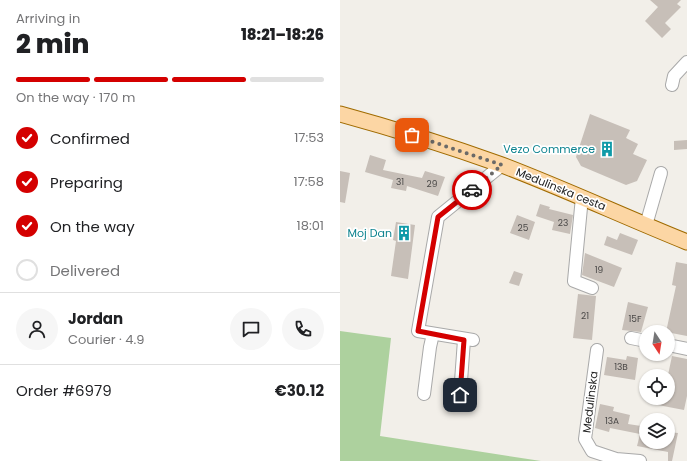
<!DOCTYPE html>
<meta charset="utf-8">
<style>
:root{--surface:#fff;--page:#f6f6f6;--text:#202124;--muted:#757577;--line:#e0e0e0;--accent:#d40000}
body{margin:0;font-family:Poppins,sans-serif;background:var(--page);color:var(--text);height:100vh;display:flex;flex-direction:column;font-size:15px;white-space:nowrap}
*{box-sizing:border-box;margin:0}
p{font-size:13px;color:var(--muted)}
.icon{flex:none;width:22px;height:22px;fill:none;stroke:currentColor;stroke-width:2;stroke-linecap:round;stroke-linejoin:round}
.map{position:relative;flex:1;overflow:hidden}
.sheet{display:flex;flex-direction:column;background:var(--surface);width:340px}
.sheet>*{flex:none}
.needle{width:26px;rotate:168deg}
.buttons{position:absolute;left:299px;top:325px;display:grid;gap:8px}
.buttons a{display:grid;place-items:center;width:36px;height:36px;border-radius:50%;background:var(--surface);box-shadow:0 1px 3px #0004;font-size:20px}
.pin{position:absolute;display:grid;place-items:center;width:34px;height:34px;color:#fff;margin:-17px;border-radius:8px;box-shadow:0 2px 6px #0006}
.courier{position:absolute;display:grid;place-items:center;width:40px;height:40px;margin:-20px;border:3px solid #d40000;border-radius:50%;background:#fff;color:#222;box-shadow:0 1px 5px #0007}
.headline em{font-style:normal;font-weight:800}
.headline div{display:flex;flex-direction:column-reverse}
.headline{display:flex;align-items:center;justify-content:space-between;height:68px;padding:0 16px}
h1{font-size:26px;font-weight:800;line-height:30px}
.bar{display:grid;grid-template-columns:repeat(4,1fr);gap:6px 4px;align-content:center;height:48px;padding:0 16px}
.bar i{height:5px;border-radius:3px;background:var(--line)}
.bar .on{background:var(--accent)}
.bar p{grid-column:span 4}
.line{display:flex;align-items:center;gap:10px;padding:0 16px;border-top:1px solid var(--line)}
.line div{flex:1}
.round{display:grid;place-items:center;flex:none;width:42px;height:42px;border-radius:21px;background:var(--page)}
ol{padding:0 16px;list-style:none}
li{display:flex;align-items:center;gap:12px;height:44px}
li p{margin-inline-start:auto}
li .icon{padding:4px;border-radius:50%;background:var(--accent);color:#fff;stroke-width:4}
li:last-child{color:var(--muted)}
li i{width:22px;height:22px;border:2px solid var(--line);border-radius:50%}
main{display:flex;flex:1;min-height:0}
.map>svg:first-child{display:block}
</style>
<main>
<section class="sheet">
<div class="headline"><div><h1>2 min</h1><p>Arriving in</p></div><em>18:21–18:26</em></div>
<div class="bar"><i class="on"></i><i class="on"></i><i class="on"></i><i></i><p>On the way · 170 m</p></div>
<ol>
<li><svg class="icon" aria-label="check" viewBox="0 0 24 24"><path d="M5 12l5 5 9-10"/></svg>Confirmed<p>17:53</p></li>
<li><svg class="icon" aria-label="check" viewBox="0 0 24 24"><path d="M5 12l5 5 9-10"/></svg>Preparing<p>17:58</p></li>
<li><svg class="icon" aria-label="check" viewBox="0 0 24 24"><path d="M5 12l5 5 9-10"/></svg>On the way<p>18:01</p></li>
<li><i></i>Delivered</li>
</ol>
<div class="line" style="height:72px"><a class="round"><svg class="icon" aria-label="person" viewBox="0 0 24 24"><circle cx="12" cy="8" r="4"/><path d="M4 21q1-7 8-7t8 7"/></svg></a><div><b>Jordan</b><p>Courier · 4.9</p></div><a class="round"><svg class="icon" aria-label="chat" viewBox="0 0 24 24"><path d="M4 5h16v11H9l-5 4z"/></svg></a><a class="round"><svg class="icon" aria-label="phone" viewBox="0 0 24 24"><path d="M5 4h4l2 5-3 2q2 4 5 5l2-3 5 2v4C11 20 4 13 5 4z"/></svg></a></div>
<div class="line" style="height:52px"><div>Order #6979</div><b>€30.12</b></div>
</section>
<div class="map">
<svg width="347" height="461" viewBox="0 0 347 461">
<rect width="100%" height="100%" fill="#f2efe9"/>
<polygon fill="#add19e" points="0,331 51,338 40,436 201,461 0,461"/>
<g fill="#c7bfb8">
<polygon points="310,0 341,0 337,4 341,7 325,23 331,29 322,38 305,21 318,7"/>
<polygon points="250,114 290,130 286,138 298,144 293,154 307,160 297,181 286,185 241,166 236,157"/>
<polygon points="347,140 347,149 334,150 334,141"/>
<polygon points="30,155 46,160 43,170 82,178 85,171 105,177 98,196 67,186 66,191 51,188 53,180 25,172"/>
<polygon points="0,171 10,173 5,203 0,202"/>
<polygon points="200,204 210,207 209,209 233,215 230,234 212,230 214,222 196,216"/>
<polygon points="177,215 195,222 189,240 170,233"/>
<polygon points="56,222 75,225 68,279 51,276 56,241 53,240"/>
<polygon points="280,233 298,240 292,255 264,245 267,236 277,240"/>
<polygon points="245,253 282,268 274,287 242,275"/>
<polygon points="336,262 347,264 347,336 326,332 336,286 332,285"/>
<polygon points="174,271 183,274 179,286 169,283"/>
<polygon points="238,294 256,296 252,340 233,338"/>
<polygon points="288,302 308,307 301,332 282,330"/>
<polygon points="287,356 298,358 295,380 264,375 267,357 286,360"/>
<polygon points="332,356 347,359 347,396 344,410 318,405 319,398 328,398 328,375"/>
<polygon points="260,404 274,407 273,411 290,415 288,424 301,426 302,423 306,423 306,442 328,442 328,432 338,433 332,461 328,461 328,452 297,446 300,434 270,428 269,432 255,428"/>
</g>
<g fill="none" stroke-linecap="round" stroke-linejoin="round">
<defs>
<g id="minor">
<polyline points="332,85 334,76 347,62"/>
<polyline points="242,197 234,281 252,288"/>
<polyline points="306,225 321,173"/>
<polyline points="291,338 306,341"/>
<polyline points="133,340 78,331 98,217 162,165"/>
<polyline points="328,345 347,349"/>
<polyline points="257,350 245,439 252,451 276,459 300,461"/>
<polyline points="84,394 90,347 93,334"/>
<polyline points="120,395 124,340"/>
</g>
<path id="major" d="M0 114C55 129 109 146 162 165 225 189 285 217 347 242"/>
</defs>
<use href="#minor" stroke="#a9a9a9" stroke-width="14"/>
<use href="#major" stroke="#a06b00" stroke-width="17"/>
<use href="#minor" stroke="#fff" stroke-width="12"/>
<use href="#major" stroke="#fcd6a4" stroke-width="15"/>
</g>
<g fill="none" stroke-linecap="round" stroke-linejoin="round">
<polyline stroke="#6b6a68" stroke-width="4" stroke-dasharray="0 7.2" points="72,135 162,165 132,190"/>
<polyline stroke="#d40000" stroke-width="5" points="120,395 124,340 78,331 98,217 132,190"/>
</g>
<defs>
<symbol id="building-bare" viewBox="-9 -9 18 18"><path d="M-4-6H4V6H1V3H-1V6H-4ZM-2.5-4.3h1.7v1.8h-1.7ZM.8-4.3h1.7v1.8H.8ZM-2.5-1h1.7V.8h-1.7ZM.8-1h1.7V.8H.8Z" fill="#0f9aa8" stroke="#fff" stroke-width="2.5" paint-order="stroke"/></symbol>
</defs>
<g fill-rule="evenodd">
<use href="#building-bare" x="256" y="138" width="22" height="22"/>
<use href="#building-bare" x="53" y="222" width="22" height="22"/>
</g>
<g text-anchor="middle" stroke-width="3.5" stroke-linejoin="round" paint-order="stroke">
<g font-size="9" fill="#4b4948">
<text x="60" y="185">31</text>
<text x="92" y="187">29</text>
<text x="223" y="226">23</text>
<text x="183" y="231">25</text>
<text x="259" y="273">19</text>
<text x="245" y="319">21</text>
<text x="295" y="322">15F</text>
<text x="281" y="370">13B</text>
<text x="272" y="424">13A</text>
</g>
<g font-size="11" fill="#0d838f" stroke="#fff" text-anchor="end">
<text x="255" y="153">Vezo Commerce</text>
<text x="52" y="237">Moj Dan</text>
</g>
<g font-size="11" fill="#222" stroke="#fff">
<text transform="translate(221 189) rotate(22)" y="4">Medulinska cesta</text>
<text transform="translate(250 402) rotate(-83)" y="4">Medulinska</text>
</g>
</g>
</svg>
<div class="buttons">
<a><svg class="needle" viewBox="-14 -14 28 28"><path d="M0-13l5 13h-10z" fill="#e53935"/><path d="M0 13l5-13h-10z" fill="#757577"/></svg></a>
<a><svg class="icon" aria-label="locate" viewBox="0 0 24 24"><circle cx="12" cy="12" r="6"/><path d="M12 2v4M12 18v4M2 12h4M18 12h4"/></svg></a>
<a><svg class="icon" aria-label="layers" viewBox="0 0 24 24"><path d="M12 4l9 5-9 5-9-5zM3 14l9 5 9-5"/></svg></a>
</div>
<div class="pin" style="left:72px;top:135px;background:#ea580c"><svg class="icon" aria-label="bag" viewBox="0 0 24 24"><path d="M5 8h14l-1 12H6zM9 8a3 3 0 0 1 6 0"/></svg></div>
<div class="pin" style="left:120px;top:395px;background:#1f2937"><svg class="icon" aria-label="home" viewBox="0 0 24 24"><path d="M3 11l9-7 9 7M6 9v11h12V9"/></svg></div>
<div class="courier" style="left:132px;top:190px"><svg class="icon" aria-label="car" viewBox="0 0 24 24"><path d="M5 17H2v-5l4-1 3-4h7l3 4 3 1v5h-3M9 17h6M6 11h13"/><circle cx="7" cy="17" r="2"/><circle cx="17" cy="17" r="2"/></svg></div>
</div>
</main>
